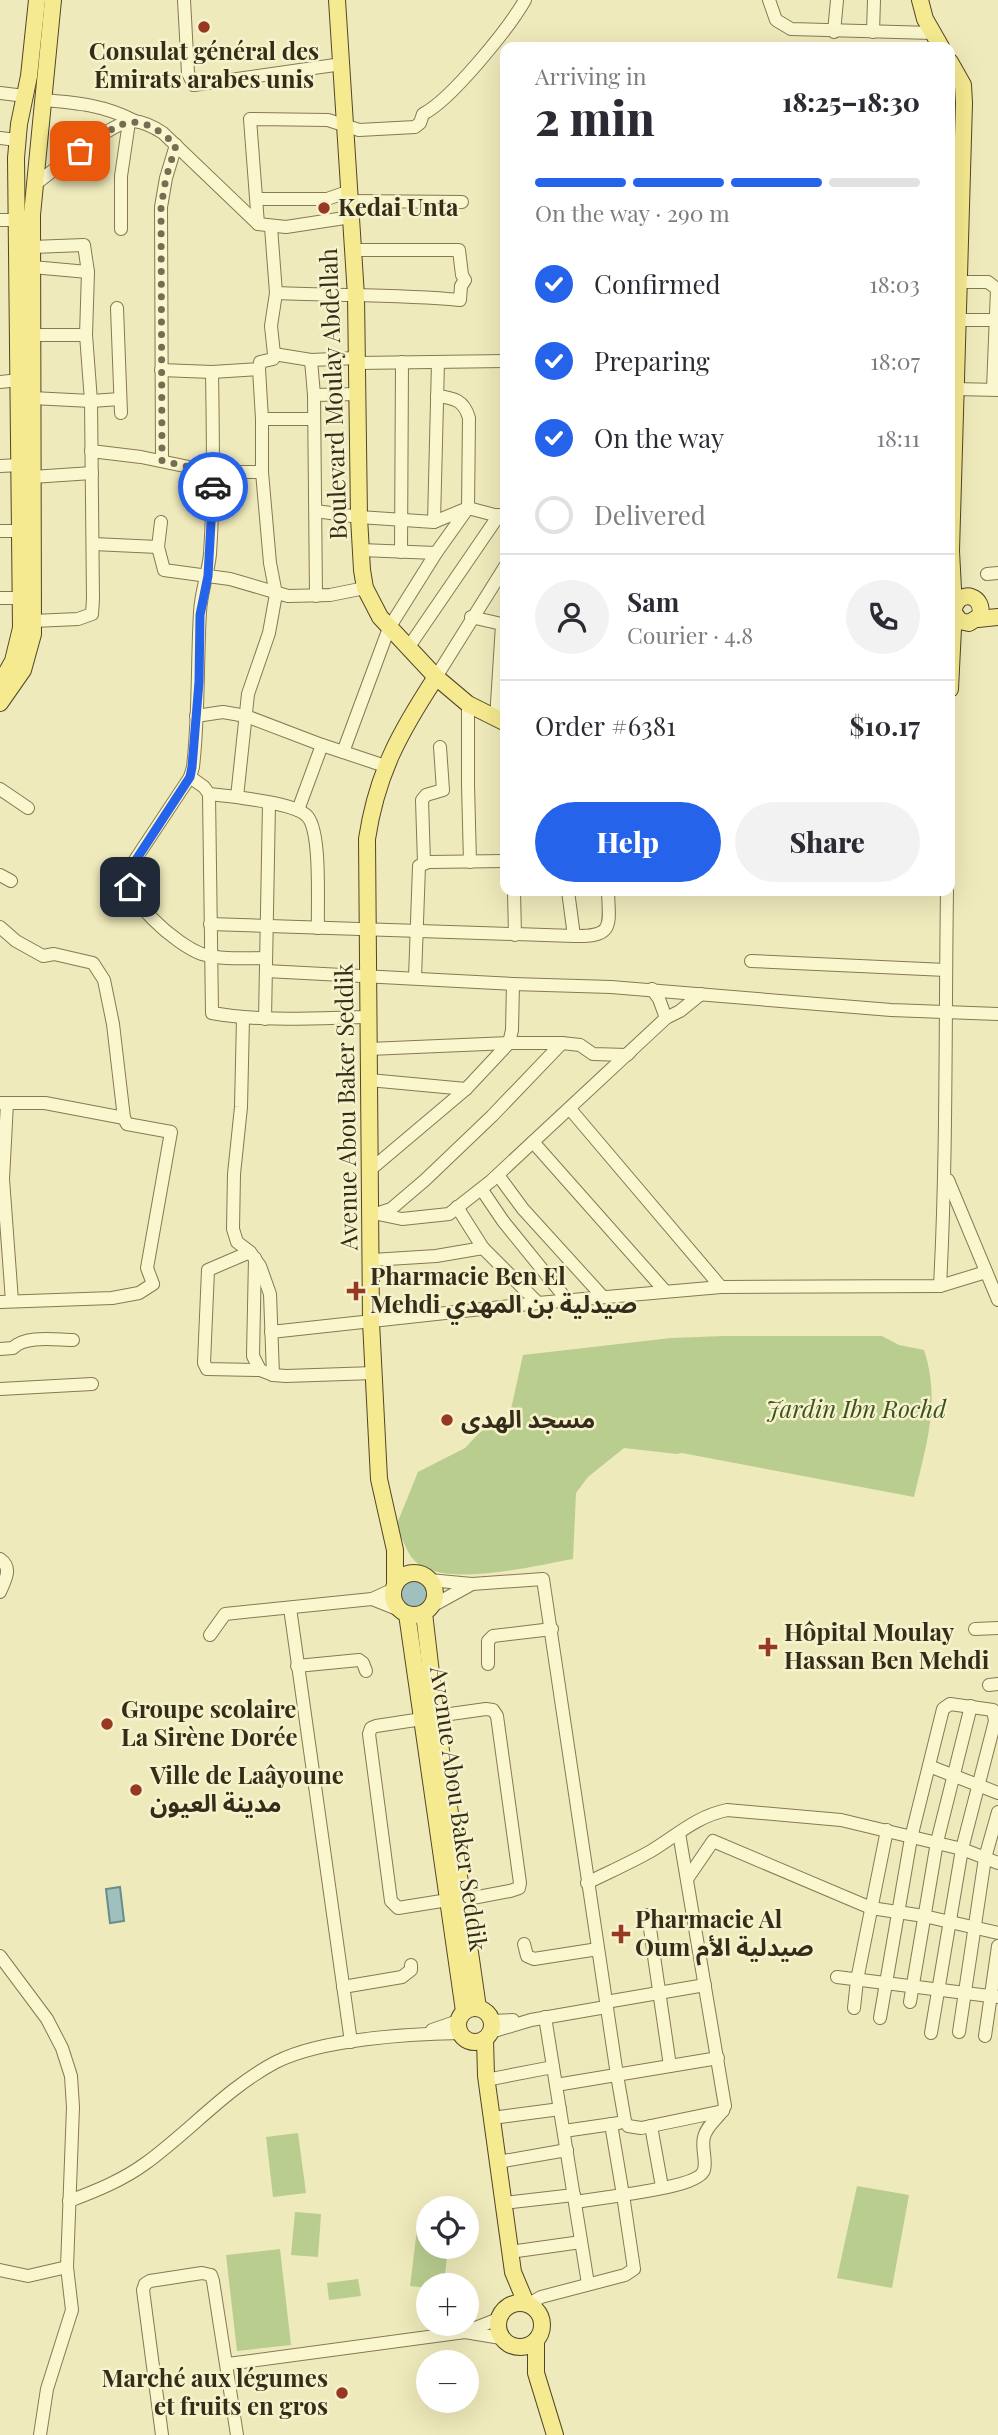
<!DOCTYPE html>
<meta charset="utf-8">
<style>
:root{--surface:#fff;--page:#f2f2f3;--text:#2b2b33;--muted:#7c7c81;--line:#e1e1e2;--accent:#2563eb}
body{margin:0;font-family:"Playfair Display","Noto Sans Arabic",serif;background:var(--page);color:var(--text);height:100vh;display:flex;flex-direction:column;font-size:26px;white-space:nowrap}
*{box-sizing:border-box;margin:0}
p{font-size:23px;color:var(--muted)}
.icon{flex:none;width:38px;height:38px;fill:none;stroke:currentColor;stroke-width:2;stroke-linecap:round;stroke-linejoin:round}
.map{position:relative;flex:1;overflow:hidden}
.sheet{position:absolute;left:500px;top:42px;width:455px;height:854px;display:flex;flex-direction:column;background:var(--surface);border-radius:14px;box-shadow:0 7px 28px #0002}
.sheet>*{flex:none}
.fabs{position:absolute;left:416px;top:2196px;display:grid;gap:14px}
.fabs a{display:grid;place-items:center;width:63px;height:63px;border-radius:50%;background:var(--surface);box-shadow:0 7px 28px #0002;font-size:35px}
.pin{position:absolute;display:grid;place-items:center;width:60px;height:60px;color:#fff;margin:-30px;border-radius:14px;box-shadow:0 4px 10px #0006}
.courier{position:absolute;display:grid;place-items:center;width:70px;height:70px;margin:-35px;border:5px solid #2563eb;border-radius:50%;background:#fff;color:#222;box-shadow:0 2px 9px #0007}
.summary em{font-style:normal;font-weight:800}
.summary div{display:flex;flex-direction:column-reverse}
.summary{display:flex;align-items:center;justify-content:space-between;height:119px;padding:0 35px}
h1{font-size:46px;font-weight:800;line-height:52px}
.bar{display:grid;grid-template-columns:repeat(4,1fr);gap:10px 7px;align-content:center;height:84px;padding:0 35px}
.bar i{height:9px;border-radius:5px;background:var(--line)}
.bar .active{background:var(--accent)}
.bar p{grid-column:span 4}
.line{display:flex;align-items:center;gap:18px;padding:0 35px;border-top:2px solid var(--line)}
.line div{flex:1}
.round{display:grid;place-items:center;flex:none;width:74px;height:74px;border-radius:37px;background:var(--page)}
ol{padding:0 35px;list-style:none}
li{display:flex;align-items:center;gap:21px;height:77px}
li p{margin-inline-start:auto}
li .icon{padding:7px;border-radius:50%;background:var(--accent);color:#fff;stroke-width:4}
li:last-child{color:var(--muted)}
li i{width:38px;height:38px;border:4px solid var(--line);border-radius:50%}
.button{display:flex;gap:14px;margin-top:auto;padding:14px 35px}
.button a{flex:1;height:80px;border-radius:42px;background:var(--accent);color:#fff;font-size:28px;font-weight:800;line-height:80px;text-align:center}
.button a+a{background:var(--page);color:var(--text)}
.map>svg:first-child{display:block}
</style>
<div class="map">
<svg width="998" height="2435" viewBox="0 0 998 2435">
<rect width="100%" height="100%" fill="#efeabb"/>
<g fill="#b9cd8f">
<path d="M724 1336H882L899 1345 924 1350C941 1401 926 1446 914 1497L682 1453 677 1454 624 1448 588 1477 576 1493 573 1559C538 1565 440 1590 414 1560 406 1552 402 1536 396 1526L418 1472 465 1448 480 1432 509 1418 523 1355 671 1338Z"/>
<polygon points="298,2133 306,2193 273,2197 266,2137"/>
<polygon points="857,2186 909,2195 892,2288 837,2278"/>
<polygon points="295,2212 321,2214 318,2257 291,2255"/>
<polygon points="417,2229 429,2230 429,2247 448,2247 444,2285 429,2286 429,2288 410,2286"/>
<polygon points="280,2249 291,2345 237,2351 226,2255"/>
<polygon points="358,2279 361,2296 329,2300 327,2283"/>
</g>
<g fill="#9fc0bc" stroke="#678d8b" stroke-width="2">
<circle cx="414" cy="1593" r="15"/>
<polygon points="120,1887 124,1921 110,1923 106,1889"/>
</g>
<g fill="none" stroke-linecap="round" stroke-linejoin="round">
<defs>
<g id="minor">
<polyline points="184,0 188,73 194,85 342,64"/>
<polyline points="769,0 776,20 791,29 932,33"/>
<polyline points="834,32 837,0"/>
<polyline points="873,32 874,0"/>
<polyline points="0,93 25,96"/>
<path d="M43 100C78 103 103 105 135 121"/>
<polyline points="0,138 17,140"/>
<path d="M33 186C52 172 112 121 133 121 145 122 154 127 163 133L258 224 286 227 351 217"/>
<polyline points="258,199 327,199 350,191"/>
<polyline points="350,201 462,202"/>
<polyline points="0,220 16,220 25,217"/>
<path d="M258 224 250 119 328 120 359 130 415 127 420 123 423 114C451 100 509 28 525 0"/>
<polyline points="271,227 276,293 271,326 274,354"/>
<polyline points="121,229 121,176 129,122"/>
<polyline points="32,247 84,245 88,272 86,335 91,401 93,599 92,614 78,619 33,621"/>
<polyline points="32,267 88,272"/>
<polyline points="960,282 988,282 997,289 993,389"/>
<path d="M276 293C337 296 399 294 460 300L461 286 465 280 462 275 459 250H353"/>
<polyline points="117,308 121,413"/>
<polyline points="958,320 998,320"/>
<polyline points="31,335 86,335"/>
<polyline points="311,360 314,395 316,596"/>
<polyline points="357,363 506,361"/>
<path d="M259 369 262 419V472L270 563 276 594 269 633 248 694 237 797C254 800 294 804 306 815 322 828 317 905 318 928"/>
<polyline points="161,370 212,372 259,369 260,362 273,359 274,354 311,360 356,358"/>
<path d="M212 372C213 433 214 494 210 554 208 574 201 592 200 612 197 664 199 715 193 767L190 777 129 869C119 897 178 946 202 954 222 960 245 958 266 958"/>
<polyline points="0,382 19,380"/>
<polyline points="956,389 998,390"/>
<polyline points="314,395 357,394"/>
<polyline points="32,398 91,401 120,399"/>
<polyline points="262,419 313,419"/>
<polyline points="91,451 141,457 213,472 262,472"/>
<polyline points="162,461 161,207 166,178 176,145"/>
<polyline points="0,466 20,465"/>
<polyline points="32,477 92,473"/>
<polyline points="316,511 359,517 434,522 468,508 506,518"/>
<polyline points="161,522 158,547 164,570 230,579 288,596 330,595 365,588"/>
<polyline points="434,522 438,362"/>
<polyline points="0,531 20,531"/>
<polyline points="93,544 158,547"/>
<polyline points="361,550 436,553"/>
<polyline points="401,552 402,362"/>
<polyline points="987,574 998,573"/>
<polyline points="0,598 21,598"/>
<polyline points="471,617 506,625"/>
<polyline points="408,648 499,515"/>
<polyline points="436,677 506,565"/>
<polyline points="468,704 468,785 470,862"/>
<polyline points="196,716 223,712 246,716 322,745 385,766"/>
<polyline points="496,719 502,625"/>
<path d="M343 752 389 628 436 553 468 508 469 418C464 400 454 398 437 396"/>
<path d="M190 777 204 787 209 794 212 1013C263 1022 316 1018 368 1017"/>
<polyline points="0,789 28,808"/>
<polyline points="209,794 237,797"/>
<polyline points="298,810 322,745"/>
<polyline points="424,863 422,800 426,795 443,790 440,747"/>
<polyline points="0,875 11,881"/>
<polyline points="514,891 515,935"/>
<polyline points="210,924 574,936 568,891"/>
<polyline points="0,927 16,941 43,956 54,954 93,963 104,980 113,1024 124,1118 45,1103 0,1103"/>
<path d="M574 936C615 937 609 925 608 891"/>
<polyline points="751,961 946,970"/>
<polyline points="266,971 513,984 611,987 891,1010 998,1014"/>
<polyline points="415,978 419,866 428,862 506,861"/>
<polyline points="652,989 659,999 666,1018"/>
<polyline points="243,1018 241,1107 234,1174 233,1229 237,1242 250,1252 260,1266 270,1294 273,1375"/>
<polyline points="265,1019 269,803"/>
<polyline points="369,1049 509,1043 562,1043 580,1045 593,1054 627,1055 630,1052"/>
<polyline points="369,1080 466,1089"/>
<polyline points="7,1103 3,1179 12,1301"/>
<polyline points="570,1109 721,1287"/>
<polyline points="533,1142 665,1291"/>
<polyline points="370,1170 466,1089 509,1043 512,1030 513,984"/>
<polyline points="498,1175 523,1209 603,1297"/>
<polyline points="948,1180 998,1300"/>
<polyline points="482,1190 503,1221 567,1300"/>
<polyline points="457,1207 483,1248 538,1303"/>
<polyline points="379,1213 391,1209 425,1180 492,1116 562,1043"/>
<polyline points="371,1216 378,1214 402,1219 449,1214 491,1181 666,1018 680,1011 701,994"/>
<polyline points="250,1252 208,1270 204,1363 207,1369 260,1370"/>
<polyline points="255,1258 253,1356 260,1370 273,1375 286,1376 374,1373"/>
<polyline points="372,1260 436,1256 483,1248"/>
<path d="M940 1286C947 1154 945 1022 947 891"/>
<polyline points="0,1302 112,1298 139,1293 153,1284 147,1268 171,1132 127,1124 124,1118"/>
<polyline points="271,1332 538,1303 721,1287 940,1286 986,1272"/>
<path d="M0 1349 13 1348C26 1335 56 1340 73 1340"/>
<polyline points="0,1389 92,1384"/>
<path d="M0 1559C13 1568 5 1580 0 1592"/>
<polyline points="429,1580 472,1584 432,1606"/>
<polyline points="472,1584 543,1579 617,2075 625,2121 628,2126 641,2128 723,2111"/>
<polyline points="394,1589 372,1599 402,1611"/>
<polyline points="290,1608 351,2042"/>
<polyline points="975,1629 998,1628"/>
<polyline points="210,1635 225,1614 372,1599"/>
<polyline points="488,1664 488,1641 493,1636 552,1629"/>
<polyline points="297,1666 359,1660 363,1663 366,1671"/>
<polyline points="989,1685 998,1684"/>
<polyline points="436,1716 486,1709 493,1710 497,1716 520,1883 519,1888 510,1891 462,1900"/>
<polyline points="422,1719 376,1726 371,1728 369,1734 391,1901 398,1908 448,1900"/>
<polyline points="929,1766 998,1793"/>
<polyline points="687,1879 713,1841 871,1908 924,1916 998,1933"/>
<path d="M587 1883C609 1872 630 1863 651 1851 676 1836 697 1816 727 1810L841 1820 962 1849 998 1863"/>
<polyline points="648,1915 670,2066"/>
<polyline points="524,1944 527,1956 534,1959 598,1949"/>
<polyline points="0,1956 47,2019 62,2048 71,2076 73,2107 67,2267 72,2310 47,2389 40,2435"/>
<polyline points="837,1977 998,1997"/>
<polyline points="343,1987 402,1977 411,1970 411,1965"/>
<polyline points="606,2002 705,1985"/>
<polyline points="910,2002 937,1842 971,1706"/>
<polyline points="854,2008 857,1980 887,1830"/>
<polyline points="545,2017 588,2284"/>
<polyline points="880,2018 911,1838 943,1709 950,1704 993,1710 995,1721 998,1721"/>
<polyline points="491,2021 513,2020"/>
<polyline points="432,2030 458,2021"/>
<polyline points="491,2032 531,2020 606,2007"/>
<polyline points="959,2032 985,1858 998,1812"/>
<polyline points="931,2033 962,1849 995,1721"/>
<polyline points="985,2036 998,1946"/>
<polyline points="486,2080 553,2067"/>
<polyline points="556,2085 718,2058"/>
<polyline points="492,2118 560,2109"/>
<polyline points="651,2126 662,2187"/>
<polyline points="564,2131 619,2123"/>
<polyline points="498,2162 567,2150"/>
<path d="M69 2201C96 2191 123 2180 146 2163 190 2131 228 2087 276 2062 321 2039 409 2034 460 2033"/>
<polyline points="575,2202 623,2195 611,2124"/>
<polyline points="503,2203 574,2195"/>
<polyline points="510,2252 581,2242"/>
<polyline points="0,2270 28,2276 67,2267"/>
<path d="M532 2306 534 2301 541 2297 625 2275 634 2269 623 2195C639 2192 700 2185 704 2170 707 2160 701 2148 704 2137 707 2124 720 2118 725 2106L679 1833"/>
<polyline points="465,2332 501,2338"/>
<polyline points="228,2364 465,2332 498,2319"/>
<polyline points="162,2435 143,2290 145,2284 150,2281 202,2273 211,2275 213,2281 237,2435"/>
</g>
<g id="major">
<polyline points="337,0 356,296 359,517 362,570 365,588 380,617 436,677 468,704 506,723"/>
<polyline points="920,0 925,19 941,47"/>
<polyline points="950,62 963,85 964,103 951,551 954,608"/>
<polyline points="978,619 998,617"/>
<polyline points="0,684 13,661 21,628 16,158 19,124 29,76 37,0"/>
<path d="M950 689 954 608C961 588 985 596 980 616L969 623 960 621 954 613"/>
<polyline points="0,703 23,670 33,634 32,215 53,0"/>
<circle cx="414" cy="1594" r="21"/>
<path d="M395 1585V1550L379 1479 371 1322 367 839C377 773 400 732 436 677"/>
<polyline points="424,1613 436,1716 478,2008"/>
<polyline points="407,1614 464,2011"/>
<circle cx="475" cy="2025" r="17"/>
<polyline points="485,2039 486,2076 513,2272 526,2303"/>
<circle cx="520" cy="2325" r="22"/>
<polyline points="536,2341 536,2373 555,2435"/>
</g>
</defs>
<use href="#minor" stroke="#867954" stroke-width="14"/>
<use href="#major" stroke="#534529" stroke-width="18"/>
<use href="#minor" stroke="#faf6ce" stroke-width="12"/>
<use href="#major" stroke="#f5ea8f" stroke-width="16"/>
</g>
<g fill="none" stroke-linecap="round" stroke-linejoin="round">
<path stroke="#766e52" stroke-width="7" stroke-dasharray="0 12.6" d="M80 151C121 123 133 106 176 145L166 178 161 207 162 461 213 472V487"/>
<polyline stroke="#2563eb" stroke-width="9" points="130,887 127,875 130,869 190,777 192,767 199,682 200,615 208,576 213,487"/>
</g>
<g fill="#973922" stroke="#f6f2cb" stroke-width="2.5">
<circle cx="204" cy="27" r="7"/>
<circle cx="324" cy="208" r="7"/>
<path d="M352.5 1280.5h7v7h7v7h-7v7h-7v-7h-7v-7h7z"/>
<circle cx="447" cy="1420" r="7"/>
<path d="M764.5 1636.5h7v7h7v7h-7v7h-7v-7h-7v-7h7z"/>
<circle cx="107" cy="1724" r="7"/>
<circle cx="136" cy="1790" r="7"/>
<path d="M617.5 1923.5h7v7h7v7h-7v7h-7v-7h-7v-7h7z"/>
<circle cx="342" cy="2393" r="7"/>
</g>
<g text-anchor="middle" stroke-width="5" stroke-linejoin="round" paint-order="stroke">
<g font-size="24" font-weight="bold" fill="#352c1a" stroke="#f6f2cb" text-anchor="start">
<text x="204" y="60" text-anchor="middle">Consulat général des<tspan x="204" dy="28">Émirats arabes unis</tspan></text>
<text x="338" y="216">Kedai Unta</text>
<text x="370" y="1285">Pharmacie Ben El<tspan x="370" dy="28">Mehdi صيدلية بن المهدي</tspan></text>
<text x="461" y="1428">مسجد الهدى</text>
<text x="784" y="1641">Hôpital Moulay<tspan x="784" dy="28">Hassan Ben Mehdi</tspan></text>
<text x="121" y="1718">Groupe scolaire<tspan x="121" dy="28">La Sirène Dorée</tspan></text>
<text x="150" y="1784">Ville de Laâyoune<tspan x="150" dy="28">مدينة العيون</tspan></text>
<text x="635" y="1928">Pharmacie Al<tspan x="635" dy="28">Oum صيدلية الأم</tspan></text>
<text x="328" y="2387" text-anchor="end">Marché aux légumes<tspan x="328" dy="28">et fruits en gros</tspan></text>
</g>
<g font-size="24" fill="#352c1a" stroke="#f6f2cb">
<text transform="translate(334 394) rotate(-92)" y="8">Boulevard Moulay Abdellah</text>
<text transform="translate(347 1107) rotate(-91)" y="8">Avenue Abou Baker Seddik</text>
<text transform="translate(458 1809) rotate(82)" y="8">Avenue Abou Baker Seddik</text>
</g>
<g font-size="24" font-style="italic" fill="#3b5220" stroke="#f6f2cb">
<text x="856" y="1418">Jardin Ibn Rochd</text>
</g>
</g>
</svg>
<div class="fabs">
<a><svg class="icon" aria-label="locate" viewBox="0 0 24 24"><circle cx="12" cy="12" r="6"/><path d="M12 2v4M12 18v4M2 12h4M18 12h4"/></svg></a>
<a>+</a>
<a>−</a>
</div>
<div class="pin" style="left:80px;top:151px;background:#ea580c"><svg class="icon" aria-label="bag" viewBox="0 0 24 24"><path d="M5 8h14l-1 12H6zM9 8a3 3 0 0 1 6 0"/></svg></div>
<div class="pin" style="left:130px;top:887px;background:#1f2937"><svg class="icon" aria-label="home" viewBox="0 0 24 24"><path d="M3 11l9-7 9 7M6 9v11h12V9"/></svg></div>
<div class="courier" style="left:213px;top:487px"><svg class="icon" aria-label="car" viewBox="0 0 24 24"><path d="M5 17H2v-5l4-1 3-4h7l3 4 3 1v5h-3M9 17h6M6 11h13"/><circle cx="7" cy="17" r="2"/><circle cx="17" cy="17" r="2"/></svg></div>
<section class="sheet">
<div class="summary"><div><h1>2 min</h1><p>Arriving in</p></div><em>18:25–18:30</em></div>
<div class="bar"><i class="active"></i><i class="active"></i><i class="active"></i><i></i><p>On the way · 290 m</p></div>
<ol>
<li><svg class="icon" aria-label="check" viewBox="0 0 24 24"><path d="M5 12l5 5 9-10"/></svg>Confirmed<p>18:03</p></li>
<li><svg class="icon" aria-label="check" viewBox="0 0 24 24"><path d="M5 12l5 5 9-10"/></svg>Preparing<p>18:07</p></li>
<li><svg class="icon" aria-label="check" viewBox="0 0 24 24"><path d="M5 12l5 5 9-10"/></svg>On the way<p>18:11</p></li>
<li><i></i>Delivered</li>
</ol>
<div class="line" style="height:126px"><a class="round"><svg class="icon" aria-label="person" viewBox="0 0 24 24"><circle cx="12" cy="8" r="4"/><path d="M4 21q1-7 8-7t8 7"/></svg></a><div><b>Sam</b><p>Courier · 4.8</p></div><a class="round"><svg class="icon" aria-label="phone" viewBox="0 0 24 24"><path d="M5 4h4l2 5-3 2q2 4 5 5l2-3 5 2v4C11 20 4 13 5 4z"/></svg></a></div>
<div class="line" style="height:91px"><div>Order #6381</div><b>$10.17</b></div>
<div class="button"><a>Help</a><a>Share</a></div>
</section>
</div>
